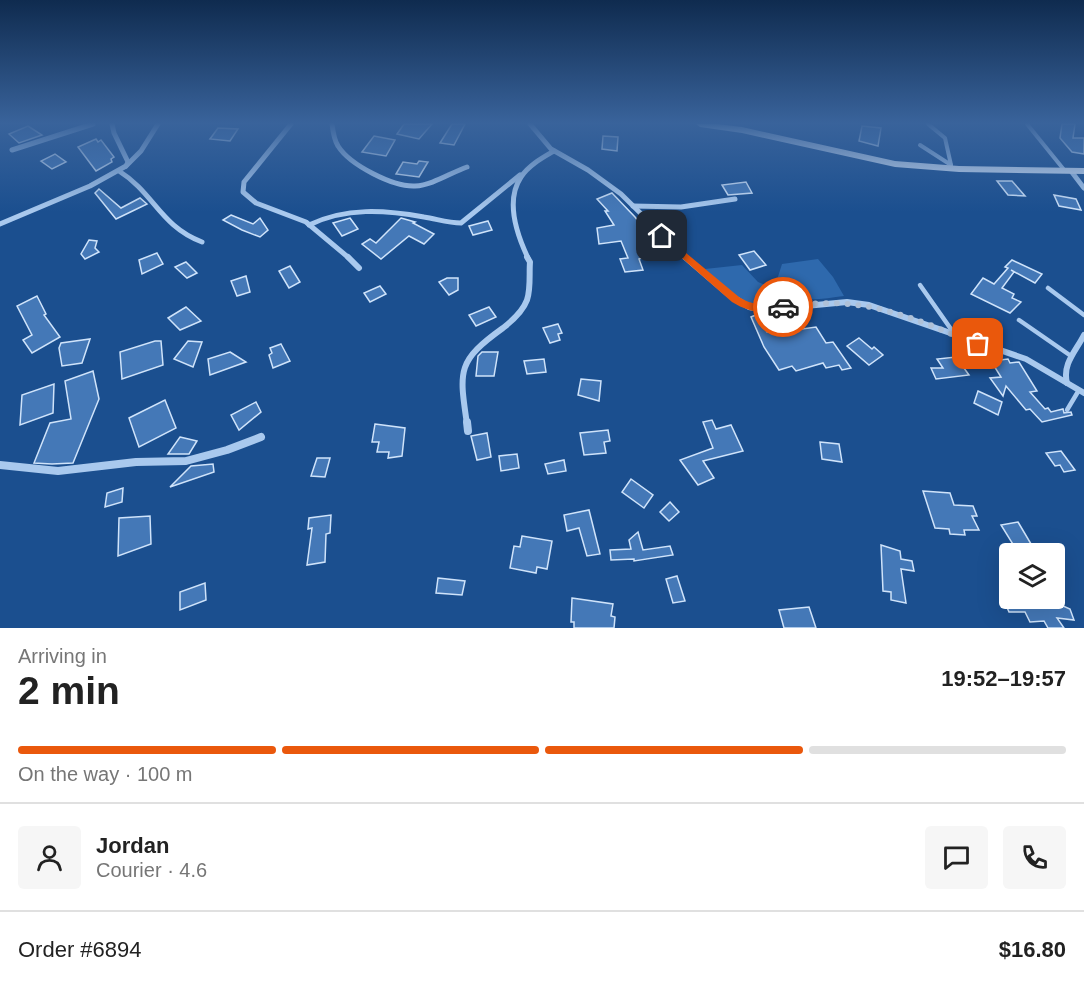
<!DOCTYPE html>
<meta charset="utf-8">
<style>
:root{--surface:#fff;--page:#f6f6f6;--text:#222;--muted:#767676;--line:#e0e0e0;--accent:#ea580c}
body{margin:0;font-family:Arial,sans-serif;background:var(--page);color:var(--text);height:100vh;display:flex;flex-direction:column;font-size:22px;white-space:nowrap}
*{box-sizing:border-box;margin:0}
p{font-size:20px;color:var(--muted)}
.icon{flex:none;width:33px;height:33px;fill:none;stroke:currentColor;stroke-width:2;stroke-linecap:round;stroke-linejoin:round}
.map{position:relative;height:628px;overflow:hidden}
.panel{display:flex;flex-direction:column;background:var(--surface);flex:1}
.panel>*{flex:none}
.controls{position:absolute;left:999px;top:543px;display:grid;gap:12px}
.controls a{display:grid;place-items:center;width:66px;height:66px;border-radius:6px;background:var(--surface);box-shadow:0 6px 24px #0002;font-size:30px}
.pin{position:absolute;display:grid;place-items:center;width:51px;height:51px;color:#fff;margin:-26px;border-radius:12px;box-shadow:0 3px 9px #0006}
.courier{position:absolute;display:grid;place-items:center;width:60px;height:60px;margin:-30px;border:4px solid #ea580c;border-radius:50%;background:#fff;color:#222;box-shadow:0 2px 8px #0007}
.headline em{font-style:normal;font-weight:700}
.headline div{display:flex;flex-direction:column-reverse}
.headline{display:flex;align-items:center;justify-content:space-between;height:102px;padding:0 18px}
h1{font-size:39px;font-weight:700;line-height:45px}
.bar{display:grid;grid-template-columns:repeat(4,1fr);gap:9px 6px;align-content:center;height:72px;padding:0 18px}
.bar i{height:8px;border-radius:4px;background:var(--line)}
.bar .current{background:var(--accent)}
.bar p{grid-column:span 4}
.line{display:flex;align-items:center;gap:15px;padding:0 18px;border-top:2px solid var(--line)}
.line div{flex:1}
.round{display:grid;place-items:center;flex:none;width:63px;height:63px;border-radius:6px;background:var(--page)}
.map>svg:first-child{display:block}
</style>
<div class="map">
<svg width="1084" height="628" viewBox="0 0 1084 628">
<rect width="100%" height="100%" fill="#1b4f8f"/>
<g fill="#2e69ad">
<path d="M818 259 833 277 844 296C819 299 789 307 777 280L782 264Z"/>
<polygon points="742,265 758,282 783,292 789,301 749,305 726,289 705,269"/>
</g>
<g fill="#4478b7" stroke="#cfe3fa" stroke-width="1.5">
<polygon points="404,124 432,124 419,139 397,134"/>
<polygon points="452,124 465,124 454,145 440,143"/>
<polygon points="1062,124 1075,124 1073,138 1084,138 1084,154 1072,152 1060,138"/>
<polygon points="28,126 42,135 19,143 9,134"/>
<polygon points="862,126 881,128 878,146 859,141"/>
<polygon points="218,128 238,129 230,141 210,139"/>
<polygon points="374,136 395,140 386,156 362,152"/>
<polygon points="603,136 618,137 617,151 602,149"/>
<polygon points="96,139 98,142 101,140 114,157 111,159 112,162 96,171 78,147"/>
<polygon points="55,154 66,162 52,169 41,161"/>
<polygon points="419,161 428,162 419,177 396,174 403,162 417,164"/>
<polygon points="997,181 1012,181 1025,196 1008,195"/>
<polygon points="746,182 752,193 728,195 722,185"/>
<polygon points="99,189 121,208 140,198 147,204 116,219 95,193"/>
<polygon points="612,193 635,217 655,243 652,244 657,252 639,259 643,270 625,272 620,259 628,258 621,241 599,244 597,228 614,225 605,211 608,211 597,199"/>
<polygon points="1054,195 1076,199 1081,210 1059,206"/>
<polygon points="231,215 253,224 260,218 268,230 260,237 242,230 223,220"/>
<polygon points="350,218 358,229 342,236 333,223"/>
<polygon points="401,218 415,222 413,223 434,234 424,244 409,236 381,259 362,244 370,239 376,243"/>
<polygon points="488,221 492,230 473,235 469,226"/>
<polygon points="89,240 97,241 95,248 99,252 85,259 81,254"/>
<polygon points="754,251 766,265 750,270 739,255"/>
<polygon points="157,253 163,264 142,274 139,260"/>
<polygon points="1012,260 1042,274 1035,283 1011,270 1014,272 1002,288 1014,294 1012,298 1021,302 1010,313 971,294 983,278 994,284 1008,268 1005,267"/>
<polygon points="186,262 197,273 187,278 175,267"/>
<polygon points="290,266 300,282 289,288 279,271"/>
<polygon points="246,276 250,292 237,296 231,281"/>
<polygon points="447,278 458,278 458,290 449,295 439,282"/>
<polygon points="380,286 386,294 370,302 364,293"/>
<polygon points="37,296 46,314 44,315 60,337 32,353 23,340 32,335 17,306"/>
<polygon points="186,307 201,321 180,330 168,318"/>
<polygon points="489,307 496,317 476,326 469,315"/>
<polygon points="758,314 767,332 792,326 795,330 816,327 826,343 833,342 851,368 842,370 839,365 826,368 823,363 796,371 792,366 779,370 764,347 751,317"/>
<polygon points="558,324 562,333 558,334 560,340 550,343 543,328"/>
<polygon points="859,338 872,349 874,347 883,355 869,365 847,346"/>
<polygon points="90,339 82,363 62,366 59,348 61,343"/>
<polygon points="155,341 161,341 163,365 122,379 120,352"/>
<polygon points="188,341 202,342 193,367 174,359"/>
<polygon points="281,344 290,361 273,368 269,355 272,353 270,348"/>
<polygon points="230,352 246,362 210,375 208,359"/>
<polygon points="482,352 498,352 494,376 476,376 478,356"/>
<polygon points="956,357 969,375 936,379 931,368 943,368 937,359"/>
<polygon points="544,359 546,372 527,374 524,361"/>
<polygon points="1008,359 1010,363 1019,362 1037,391 1030,392 1045,409 1048,408 1051,412 1063,409 1064,413 1071,412 1072,415 1042,422 1030,409 1026,410 1006,386 1003,396 990,378 1001,377 991,361"/>
<polygon points="93,371 99,399 73,463 52,464 34,463 50,423 71,419 65,381"/>
<polygon points="581,379 601,381 599,401 578,395"/>
<polygon points="54,384 53,413 20,425 22,395"/>
<polygon points="978,391 1002,402 998,415 974,403"/>
<polygon points="165,400 176,428 139,447 129,418"/>
<polygon points="256,402 261,412 239,430 231,415"/>
<polygon points="712,420 716,429 731,425 743,451 703,461 714,478 698,485 680,460 713,448 703,422"/>
<polygon points="375,424 405,428 402,456 388,458 389,452 377,452 379,442 372,442"/>
<polygon points="608,430 610,441 604,442 606,453 584,455 580,433"/>
<polygon points="487,433 491,457 477,460 471,436"/>
<polygon points="180,437 197,441 189,454 168,454"/>
<polygon points="820,442 839,444 842,462 822,459"/>
<polygon points="1061,451 1075,470 1064,472 1060,465 1055,466 1046,453"/>
<polygon points="517,454 519,468 501,471 499,456"/>
<polygon points="317,458 330,458 325,477 311,476"/>
<polygon points="564,460 566,471 548,474 545,464"/>
<polygon points="213,464 214,472 170,487 191,466"/>
<polygon points="631,479 653,495 644,508 622,492"/>
<polygon points="123,488 122,502 105,507 107,493"/>
<polygon points="923,491 950,493 954,505 973,506 977,516 972,516 979,530 964,530 965,535 950,534 949,529 935,528"/>
<polygon points="670,502 679,512 669,521 660,512"/>
<polygon points="589,510 600,554 587,556 579,528 567,531 564,515"/>
<polygon points="331,515 330,533 326,534 325,562 307,565 312,528 308,529 309,518"/>
<polygon points="150,516 151,544 118,556 119,518"/>
<polygon points="1018,522 1037,554 1019,554 1001,525"/>
<polygon points="638,532 643,550 670,546 673,555 634,561 634,559 611,560 610,550 631,549 629,540"/>
<polygon points="522,536 552,541 547,569 537,567 536,573 510,568 514,546 520,547"/>
<polygon points="881,545 900,551 901,559 912,561 914,571 901,569 906,603 891,600 891,592 883,591"/>
<polygon points="677,576 685,601 673,603 666,579"/>
<polygon points="438,578 465,581 462,595 436,593"/>
<polygon points="205,583 206,600 180,610 180,592"/>
<polygon points="572,598 613,604 611,616 615,617 614,628 574,628 574,622 571,622"/>
<polygon points="1003,598 1045,598 1070,609 1074,620 1057,618 1064,628 1048,628 1044,621 1030,622 1025,612 1009,612"/>
<polygon points="809,607 816,628 784,628 779,610"/>
</g>
<g fill="none" stroke-linecap="round" stroke-linejoin="round">
<g stroke="#a9c9ee" stroke-width="4">
<polyline points="928,124 945,138 951,165"/>
<polyline points="1027,124 1065,171"/>
<polyline points="920,145 951,165"/>
</g>
<g stroke="#a9c9ee" stroke-width="4.5">
<polyline points="920,285 953,332"/>
<polyline points="1048,288 1084,315"/>
<polyline points="1019,320 1071,356"/>
<polyline points="1067,410 1079,390"/>
</g>
<g stroke="#a9c9ee" stroke-width="5">
<polyline points="291,124 244,182 243,192 256,203 306,222 349,258"/>
<path d="M332 124C333 132 334 140 338 146 350 165 393 187 415 186 433 185 450 173 467 167"/>
<polyline points="530,124 551,149 588,170 621,194 686,258"/>
<polyline points="12,150 93,124"/>
<polyline points="126,166 141,151 158,124"/>
<path d="M119 171C154 193 160 226 202 242"/>
<polyline points="1071,171 1084,188"/>
<polyline points="633,206 681,207 735,199"/>
<polyline points="0,224 90,186 126,166 128,162 114,133 112,124"/>
<path d="M309 225C346 207 385 210 424 217 437 219 448 223 461 223L520 175"/>
<path d="M528 258C517 235 505 201 521 177 529 165 542 158 554 151"/>
</g>
<g stroke="#a9c9ee" stroke-width="6">
<polyline points="348,257 359,268"/>
<polyline points="685,257 728,294 749,307 764,310 847,302 869,305 1026,359 1084,393"/>
<path d="M1067 383C1062 364 1076 351 1084 335"/>
<path d="M467 424C459 370 457 361 503 328 512 321 523 311 527 300 531 289 529 273 530 262L527 257"/>
</g>
<g stroke="#a9c9ee" stroke-width="8">
<polyline points="467,422 468,431"/>
<polyline points="0,465 58,471 136,462 186,461 227,450 261,437"/>
</g>
<polygon fill="#d6e6fa" fill-rule="evenodd" points="696,124 717,124 742,127 895,161 959,166 1084,168 1084,174 959,172 895,167 742,133 700,127"/>
</g>
<linearGradient id="sky" x2="0" y2="1"><stop stop-color="#0f2b4f"/><stop offset="0.58" stop-color="#39639b"/><stop offset="1" stop-color="#39639b" stop-opacity="0"/></linearGradient>
<rect width="1084" height="212" fill="url(#sky)"/>
<path fill="#ea580c" d="M662 233 739 297C761 310 766 301 787 304V310C766 315 750 313 732 302L659 238V234Z"/>
<g fill="none" stroke-linecap="round" stroke-linejoin="round">
<path stroke="#afc1d8" stroke-width="6" stroke-dasharray="0 10.8" d="M783 307C839 298 878 305 930 325 946 331 961 339 978 344"/>
</g>
</svg>
<div class="controls">
<a><svg class="icon" aria-label="layers" viewBox="0 0 24 24"><path d="M12 4l9 5-9 5-9-5zM3 14l9 5 9-5"/></svg></a>
</div>
<div class="pin" style="left:978px;top:344px;background:#ea580c"><svg class="icon" aria-label="bag" viewBox="0 0 24 24"><path d="M5 8h14l-1 12H6zM9 8a3 3 0 0 1 6 0"/></svg></div>
<div class="pin" style="left:662px;top:236px;background:#1f2937"><svg class="icon" aria-label="home" viewBox="0 0 24 24"><path d="M3 11l9-7 9 7M6 9v11h12V9"/></svg></div>
<div class="courier" style="left:783px;top:307px"><svg class="icon" aria-label="car" viewBox="0 0 24 24"><path d="M5 17H2v-5l4-1 3-4h7l3 4 3 1v5h-3M9 17h6M6 11h13"/><circle cx="7" cy="17" r="2"/><circle cx="17" cy="17" r="2"/></svg></div>
</div>
<section class="panel">
<div class="headline"><div><h1>2 min</h1><p>Arriving in</p></div><em>19:52–19:57</em></div>
<div class="bar"><i class="current"></i><i class="current"></i><i class="current"></i><i></i><p>On the way · 100 m</p></div>
<div class="line" style="height:108px"><a class="round"><svg class="icon" aria-label="person" viewBox="0 0 24 24"><circle cx="12" cy="8" r="4"/><path d="M4 21q1-7 8-7t8 7"/></svg></a><div><b>Jordan</b><p>Courier · 4.6</p></div><a class="round"><svg class="icon" aria-label="chat" viewBox="0 0 24 24"><path d="M4 5h16v11H9l-5 4z"/></svg></a><a class="round"><svg class="icon" aria-label="phone" viewBox="0 0 24 24"><path d="M5 4h4l2 5-3 2q2 4 5 5l2-3 5 2v4C11 20 4 13 5 4z"/></svg></a></div>
<div class="line" style="height:78px"><div>Order #6894</div><b>$16.80</b></div>
</section>
